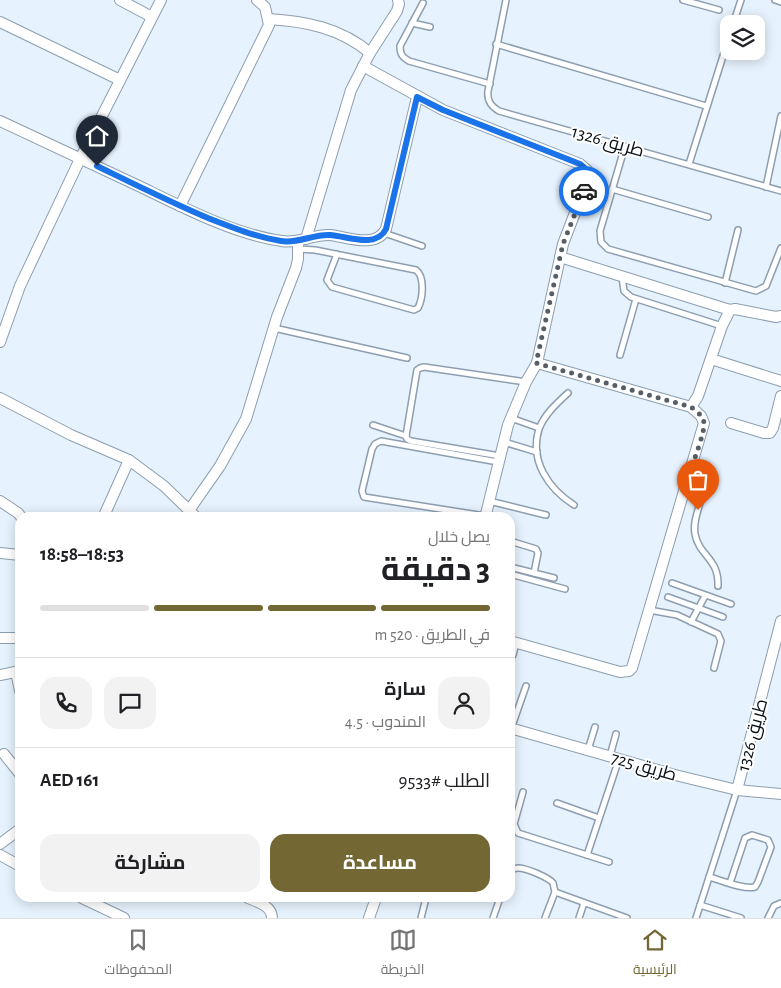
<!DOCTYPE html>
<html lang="ar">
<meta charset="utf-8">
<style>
:root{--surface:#fff;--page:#f2f2f2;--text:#202124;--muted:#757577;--line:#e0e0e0;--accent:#736834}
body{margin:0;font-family:"Alegreya Sans",Cairo,sans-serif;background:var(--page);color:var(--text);direction:rtl;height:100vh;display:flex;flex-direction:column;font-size:19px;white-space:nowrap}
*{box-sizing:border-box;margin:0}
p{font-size:16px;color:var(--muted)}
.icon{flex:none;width:28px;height:28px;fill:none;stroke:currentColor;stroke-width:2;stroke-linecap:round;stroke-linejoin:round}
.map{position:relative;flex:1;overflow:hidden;direction:ltr}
.drawer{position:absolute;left:15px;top:512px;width:500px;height:390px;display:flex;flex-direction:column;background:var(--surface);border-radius:15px;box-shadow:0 2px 12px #0003;direction:rtl}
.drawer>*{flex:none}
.fabs{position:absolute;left:720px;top:15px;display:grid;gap:10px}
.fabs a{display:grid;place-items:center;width:45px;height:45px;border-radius:10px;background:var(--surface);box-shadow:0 2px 12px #0003;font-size:25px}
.pin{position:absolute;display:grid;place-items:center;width:42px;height:42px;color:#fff;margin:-51px -21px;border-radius:50% 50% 50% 0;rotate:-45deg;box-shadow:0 0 5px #0007}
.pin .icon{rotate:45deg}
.courier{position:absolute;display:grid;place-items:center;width:50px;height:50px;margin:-25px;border:4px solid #1a73e8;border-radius:50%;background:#fff;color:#222;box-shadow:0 1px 6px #0007}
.overview em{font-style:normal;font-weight:700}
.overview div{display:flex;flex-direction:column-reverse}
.overview{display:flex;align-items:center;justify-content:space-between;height:85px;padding:0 25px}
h1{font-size:32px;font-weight:700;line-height:38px}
.bar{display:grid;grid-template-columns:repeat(4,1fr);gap:8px 5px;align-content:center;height:60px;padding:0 25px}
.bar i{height:6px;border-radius:4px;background:var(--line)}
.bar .selected{background:var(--accent)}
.bar p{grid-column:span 4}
.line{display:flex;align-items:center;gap:12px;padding:0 25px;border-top:1px solid var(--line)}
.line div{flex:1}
.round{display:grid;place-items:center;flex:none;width:52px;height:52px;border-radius:15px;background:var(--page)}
.cta{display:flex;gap:10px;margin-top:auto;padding:10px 25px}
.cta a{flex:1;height:58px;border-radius:15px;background:var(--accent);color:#fff;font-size:20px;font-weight:700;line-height:58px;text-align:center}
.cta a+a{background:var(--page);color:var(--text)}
.tab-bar{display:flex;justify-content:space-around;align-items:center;height:70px;border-top:1px solid var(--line);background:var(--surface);font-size:14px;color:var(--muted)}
.tab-bar a{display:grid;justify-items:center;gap:2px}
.tab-bar .selected{color:var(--accent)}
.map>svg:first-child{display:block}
</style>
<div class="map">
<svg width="781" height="918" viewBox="0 0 781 918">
<rect width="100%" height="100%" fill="#e6f2fd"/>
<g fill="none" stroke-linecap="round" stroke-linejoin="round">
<defs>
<g id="service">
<path d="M506 0 488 91C487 100 490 106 499 111L781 191"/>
<polyline points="683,0 719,10"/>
<polyline points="775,0 781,2"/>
<path d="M423 3 400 46C400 54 402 57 409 61L490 84"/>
<polyline points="412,23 430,27"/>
<polyline points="733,24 741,0"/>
<polyline points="496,44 706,106"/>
<polyline points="625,146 600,231 601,242 608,249 756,291 766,286 781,248"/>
<polyline points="689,164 729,37"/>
<polyline points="766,187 781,116"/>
<polyline points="612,189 708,217"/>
<polyline points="384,233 422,246"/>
<path d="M299 249 315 250 416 270C425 277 423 298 418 308L414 310 332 287 327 280 337 254"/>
<polyline points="622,277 624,291 631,297 722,326"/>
<polyline points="725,283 738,230"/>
<polyline points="274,328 407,358"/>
<polyline points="620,355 636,299"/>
<path d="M568 393C557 403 544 415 539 429 529 461 549 489 574 505"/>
<polyline points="511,418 539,428"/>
<polyline points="373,425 406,436"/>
<polyline points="504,442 537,452"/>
<polyline points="500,456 411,441 407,439 406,436 417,370 420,368 424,367 526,382"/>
<path d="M689 474 697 479 702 488C703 503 692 518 695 534 699 556 719 558 718 586"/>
<polyline points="489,501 546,515"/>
<polyline points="485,516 364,497 362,491 372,449 375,444 381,441 498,462"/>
<polyline points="510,541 536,549 538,553 534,573"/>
<polyline points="510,567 554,578"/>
<polyline points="510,574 565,589"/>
<polyline points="672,583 731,604"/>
<polyline points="668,597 723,617"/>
<polyline points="649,610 677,615 718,634 721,641 714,668"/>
<polyline points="691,622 705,596"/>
<polyline points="513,655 516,643"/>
<polyline points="511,729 526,686"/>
<polyline points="588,750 595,727"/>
<polyline points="610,756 616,734"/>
<polyline points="523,792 514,824 518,833 609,862"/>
<polyline points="557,803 599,818"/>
<polyline points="587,855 619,759"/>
<path d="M510 871C513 869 514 868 518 868 526 868 548 877 553 883L555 892 545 918"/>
<path d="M709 877C721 880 743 890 755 887L758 882 771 847 768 840 752 835 745 838 730 883"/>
<polyline points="555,892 627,918"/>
<polyline points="700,905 741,918"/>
<polyline points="421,918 426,898"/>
<polyline points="493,918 500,898"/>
<polyline points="579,918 584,903"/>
<polyline points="696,918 737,790"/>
<polyline points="768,918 774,906 781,903"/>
</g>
<g id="minor">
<polyline points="120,0 152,17"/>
<path d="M268 19C305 21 341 28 370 53"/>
<polyline points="0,22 120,80"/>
<polyline points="363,66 443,110 580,164 587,170 589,176 563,244 537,363 526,382 508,425 485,518"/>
<path d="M0 121C47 143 94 165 141 187 182 207 236 235 282 241 298 244 314 234 330 235 348 237 376 249 386 229L417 97"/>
<polyline points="180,206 269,25 265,7 257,0"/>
<polyline points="306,239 351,90 370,53 397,11 399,4 398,0"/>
<polyline points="560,257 730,310"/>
<polyline points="0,342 20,286 80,159 161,0"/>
<polyline points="711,359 781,381"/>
<polyline points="0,398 71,435 129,460 164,486 197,518"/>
<polyline points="691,407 698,396 722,326 730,310 735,309 776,317 781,316"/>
<polyline points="731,423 764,433 770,433 773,428 781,396"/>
<polyline points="0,501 18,513 22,518"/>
<polyline points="190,509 220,466 246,419 277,317 296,268 298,259 298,241"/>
<polyline points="103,518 129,460"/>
<polyline points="0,553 20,555"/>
<polyline points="0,638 20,638"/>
<polyline points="510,641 620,672 629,671 632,668 704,423 701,416 691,407 537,363"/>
<polyline points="16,672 20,691"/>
<polyline points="0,675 20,671"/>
<polyline points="510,728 675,775 737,790 781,794"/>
<polyline points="4,754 20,774"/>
<polyline points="737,790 781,621"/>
<polyline points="0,844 20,829"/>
<polyline points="0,855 20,866"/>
<polyline points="82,898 124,918"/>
<path d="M248 898C258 902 272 906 272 918"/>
<polyline points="369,918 376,898"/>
</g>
</defs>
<use href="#service" stroke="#8c9eb0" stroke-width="8"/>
<use href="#minor" stroke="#8c9eb0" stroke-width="12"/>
<use href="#service" stroke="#fff" stroke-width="5"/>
<use href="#minor" stroke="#fff" stroke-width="10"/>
</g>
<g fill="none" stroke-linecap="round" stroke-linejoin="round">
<path stroke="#565f67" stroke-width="5" stroke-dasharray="0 9" d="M584 191 563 244 536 363 691 407C696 411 703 415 704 423 705 432 693 463 689 474 706 482 702 495 698 510"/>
<path stroke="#1a73e8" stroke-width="6" d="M97 166C134 184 170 202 208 218 231 227 256 237 281 241 298 244 313 234 330 235 347 236 376 249 386 229L417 97 443 110 580 164C591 172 588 180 584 191"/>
</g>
<g text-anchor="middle" stroke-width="4" stroke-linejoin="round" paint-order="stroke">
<g font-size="18" fill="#091016" stroke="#fff">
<text transform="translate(608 141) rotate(16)" y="6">طريق 1326</text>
<text transform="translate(752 735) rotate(-75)" y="6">طريق 1326</text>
<text transform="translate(644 766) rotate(16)" y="6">طريق 725</text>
</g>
</g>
</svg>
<div class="fabs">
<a><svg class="icon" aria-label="layers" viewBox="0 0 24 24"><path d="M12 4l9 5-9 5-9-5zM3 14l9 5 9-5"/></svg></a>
</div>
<div class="pin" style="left:698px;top:510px;background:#ea580c"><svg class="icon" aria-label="bag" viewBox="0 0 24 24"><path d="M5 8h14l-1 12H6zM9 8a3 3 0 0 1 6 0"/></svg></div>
<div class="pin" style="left:97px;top:166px;background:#1f2937"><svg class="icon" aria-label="home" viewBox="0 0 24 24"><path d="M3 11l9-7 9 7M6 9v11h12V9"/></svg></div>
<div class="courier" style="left:584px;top:191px"><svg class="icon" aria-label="car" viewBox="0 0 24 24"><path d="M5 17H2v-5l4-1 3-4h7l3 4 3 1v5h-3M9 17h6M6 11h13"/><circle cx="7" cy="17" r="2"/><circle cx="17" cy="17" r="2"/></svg></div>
<section class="drawer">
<div class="overview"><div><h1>3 دقيقة</h1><p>يصل خلال</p></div><em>18:53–18:58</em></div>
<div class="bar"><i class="selected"></i><i class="selected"></i><i class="selected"></i><i></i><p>في الطريق · 520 m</p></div>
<div class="line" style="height:90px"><a class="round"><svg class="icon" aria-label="person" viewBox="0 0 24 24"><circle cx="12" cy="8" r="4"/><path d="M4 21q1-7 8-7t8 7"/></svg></a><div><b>سارة</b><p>المندوب · 4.5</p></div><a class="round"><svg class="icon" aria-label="chat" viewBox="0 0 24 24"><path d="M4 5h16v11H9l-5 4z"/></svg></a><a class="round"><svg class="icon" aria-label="phone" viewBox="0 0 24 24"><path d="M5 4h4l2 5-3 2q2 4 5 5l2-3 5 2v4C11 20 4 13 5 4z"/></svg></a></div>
<div class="line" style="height:65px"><div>الطلب #9533</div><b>AED 161</b></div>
<div class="cta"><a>مساعدة</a><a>مشاركة</a></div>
</section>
</div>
<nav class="tab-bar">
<a class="selected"><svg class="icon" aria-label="home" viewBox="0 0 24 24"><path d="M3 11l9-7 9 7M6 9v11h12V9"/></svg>الرئيسية</a>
<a><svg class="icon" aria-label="map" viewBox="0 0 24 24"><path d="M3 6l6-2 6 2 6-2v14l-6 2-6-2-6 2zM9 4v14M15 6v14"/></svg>الخريطة</a>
<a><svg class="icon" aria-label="saved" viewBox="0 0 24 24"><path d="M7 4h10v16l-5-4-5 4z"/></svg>المحفوظات</a>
</nav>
